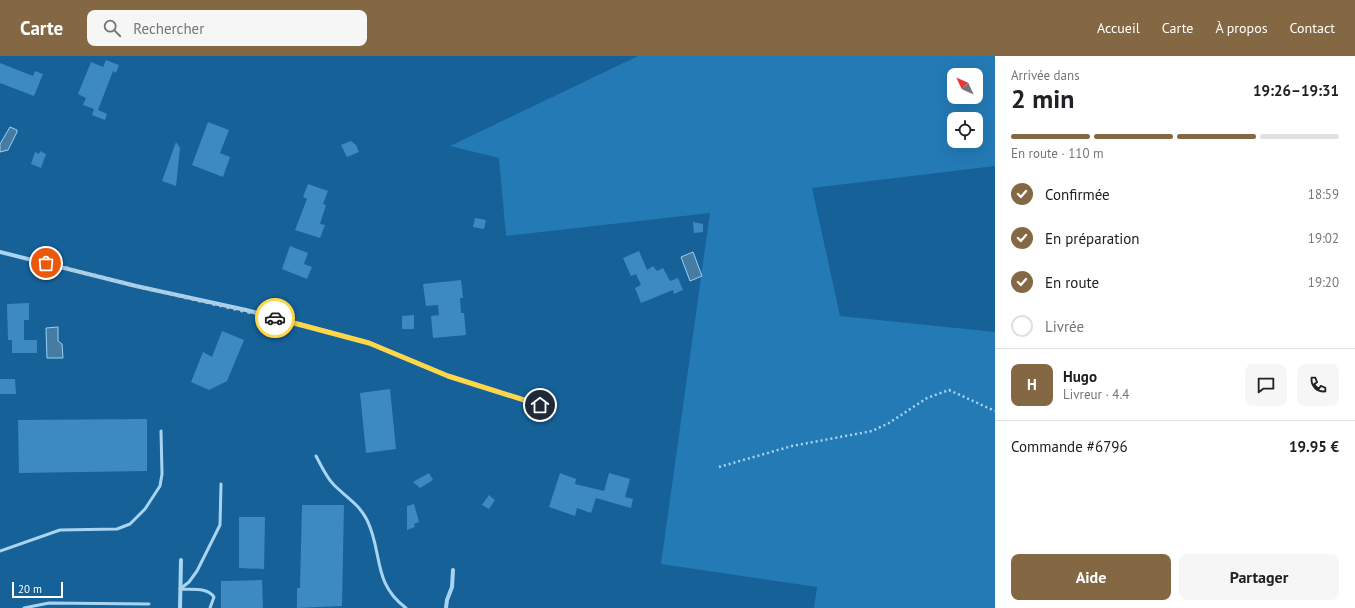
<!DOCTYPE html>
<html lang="fr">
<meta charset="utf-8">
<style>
:root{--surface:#fff;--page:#f6f6f6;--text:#202124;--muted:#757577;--line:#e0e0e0;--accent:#846843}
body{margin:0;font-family:"PT Sans",sans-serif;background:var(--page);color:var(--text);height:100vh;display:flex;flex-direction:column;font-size:15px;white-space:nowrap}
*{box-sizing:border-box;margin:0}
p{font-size:13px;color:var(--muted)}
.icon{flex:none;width:22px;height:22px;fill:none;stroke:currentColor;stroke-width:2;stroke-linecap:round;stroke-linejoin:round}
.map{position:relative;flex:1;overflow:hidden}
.side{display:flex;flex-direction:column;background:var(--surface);width:360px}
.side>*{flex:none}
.needle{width:26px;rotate:314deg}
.tools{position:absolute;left:947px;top:12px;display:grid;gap:8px}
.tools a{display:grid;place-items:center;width:36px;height:36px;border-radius:8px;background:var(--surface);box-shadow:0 4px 16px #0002;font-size:20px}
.scale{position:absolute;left:12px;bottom:10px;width:51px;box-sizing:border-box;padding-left:4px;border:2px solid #fff;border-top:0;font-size:11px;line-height:14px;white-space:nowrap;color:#fff;-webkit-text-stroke:3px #156198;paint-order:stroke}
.pin{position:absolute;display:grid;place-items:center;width:34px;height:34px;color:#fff;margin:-17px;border:2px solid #fff;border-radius:50%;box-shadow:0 1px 4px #0007}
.courier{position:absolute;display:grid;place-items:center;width:40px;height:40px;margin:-20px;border:3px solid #ffd54a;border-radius:50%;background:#fff;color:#222;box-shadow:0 1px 5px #0007}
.headline em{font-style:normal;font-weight:800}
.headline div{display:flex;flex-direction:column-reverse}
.headline{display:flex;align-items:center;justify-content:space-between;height:68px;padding:0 16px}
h1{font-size:26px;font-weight:800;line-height:30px}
.bar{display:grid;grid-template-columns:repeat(4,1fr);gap:6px 4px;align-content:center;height:48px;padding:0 16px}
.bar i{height:5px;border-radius:3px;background:var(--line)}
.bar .active{background:var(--accent)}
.bar p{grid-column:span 4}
.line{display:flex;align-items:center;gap:10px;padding:0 16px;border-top:1px solid var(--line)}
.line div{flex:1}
.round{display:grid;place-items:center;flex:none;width:42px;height:42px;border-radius:8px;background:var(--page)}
ol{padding:0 16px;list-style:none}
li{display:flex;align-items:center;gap:12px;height:44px}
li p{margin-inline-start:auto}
li .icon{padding:4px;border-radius:50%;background:var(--accent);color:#fff;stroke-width:4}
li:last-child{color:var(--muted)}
li i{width:22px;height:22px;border:2px solid var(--line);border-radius:50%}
.cta{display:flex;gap:8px;margin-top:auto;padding:8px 16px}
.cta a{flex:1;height:46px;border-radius:8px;background:var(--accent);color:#fff;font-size:16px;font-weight:800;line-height:46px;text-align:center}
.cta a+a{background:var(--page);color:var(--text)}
header{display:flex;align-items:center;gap:24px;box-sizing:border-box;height:56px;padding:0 20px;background:var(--accent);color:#fff}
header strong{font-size:19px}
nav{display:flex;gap:22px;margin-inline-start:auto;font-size:14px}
.search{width:280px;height:36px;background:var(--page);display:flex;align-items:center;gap:10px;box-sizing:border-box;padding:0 14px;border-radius:8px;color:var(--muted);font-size:15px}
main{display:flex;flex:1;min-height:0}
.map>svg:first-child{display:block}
</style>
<header>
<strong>Carte</strong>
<div class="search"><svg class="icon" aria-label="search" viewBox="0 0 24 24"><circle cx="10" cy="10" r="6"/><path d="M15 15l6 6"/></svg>Rechercher</div>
<nav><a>Accueil</a><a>Carte</a><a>À propos</a><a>Contact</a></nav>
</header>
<main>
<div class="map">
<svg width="995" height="552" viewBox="0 0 995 552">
<rect width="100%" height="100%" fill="#156198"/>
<path fill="#247ab5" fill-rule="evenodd" d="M638 0H995V110L812 132 840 260 995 276V552H814L817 531 661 508 710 157 506 180 499 102 450 90ZM954 19H976V41H954ZM954 63H976V85H954Z"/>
<g fill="#467ba2" stroke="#9ad1f5">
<polygon points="10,71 17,74 17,76 8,94 0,96 0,88"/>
<polygon points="693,196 702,220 690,225 681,201"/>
<polygon points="58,271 58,285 62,288 63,302 47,302 46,272"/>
</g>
<g fill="#3d8ac0">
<polygon points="106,4 119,9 116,17 113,15 98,54 107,58 105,64 92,59 94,53 83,49 86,42 78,38 91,6 103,11"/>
<polygon points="0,7 33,20 35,15 43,18 34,40 0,27"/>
<polygon points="208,66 229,74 220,97 230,101 223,121 192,109"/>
<polygon points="351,85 356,89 359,96 347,101 341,89"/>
<polygon points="176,86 180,92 176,130 162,125"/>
<polygon points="40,95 46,98 41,112 31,108 35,96 39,98"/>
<polygon points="308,128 328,135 323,148 326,149 320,168 325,169 320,182 295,174 307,143 303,141"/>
<polygon points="475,162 486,164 484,173 473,171"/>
<polygon points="693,166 703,168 703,176 694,177"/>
<polygon points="290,190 308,197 304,208 312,211 307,223 282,213"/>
<polygon points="639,195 647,214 653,210 657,215 663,212 670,225 678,222 683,234 674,238 673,234 641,247 635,232 641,229 636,218 631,220 623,202"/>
<polygon points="461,224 463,242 460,242 461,257 464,257 466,279 433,282 431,260 439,259 438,249 426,250 423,228"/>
<polygon points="29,247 29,264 24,264 24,284 37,284 37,297 12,297 12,284 8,284 7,248"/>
<polygon points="414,259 414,273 402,273 402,260"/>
<polygon points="222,275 244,284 227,325 209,334 191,326 203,296 212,301"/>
<polygon points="0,323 15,323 16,338 0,338"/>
<polygon points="390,333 396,393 366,397 360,337"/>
<polygon points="147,363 147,415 19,417 18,364"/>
<polygon points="429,417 433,424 420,432 413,426"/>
<polygon points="560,417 576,423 575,428 604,435 609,417 630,423 625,441 633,443 631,452 596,442 591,457 577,452 575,460 549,451"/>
<polygon points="489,439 495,444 489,453 482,449"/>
<polygon points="414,448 419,466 414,468 415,471 407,474 407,450"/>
<polygon points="302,449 344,449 342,550 297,552 297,532 300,532"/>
<polygon points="239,461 265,461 264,513 239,512"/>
<polygon points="262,524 263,552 221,552 221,525"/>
</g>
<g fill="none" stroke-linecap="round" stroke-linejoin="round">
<polyline stroke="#a8d4f2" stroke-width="2.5" stroke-dasharray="2 3" stroke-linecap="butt" points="719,411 792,390 872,375 889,367 927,342 949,334 995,355"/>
<g stroke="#a8d4f2" stroke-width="3">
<path d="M316 400C321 409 326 421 334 429 346 441 359 448 367 464 383 496 372 527 406 552"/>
<polyline points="0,495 60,474 117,473 130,468 145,453 160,430 162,418 161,375"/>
<polyline points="24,552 49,547 149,548"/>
<path d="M210 552 214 541C207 531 192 534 180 533L189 526 197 515 220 469 221 428"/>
</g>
<g stroke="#a8d4f2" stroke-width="4">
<polyline points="0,196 136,230 246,254 369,287 448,320 540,349"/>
<polyline points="180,552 181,504"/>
<polyline points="446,552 447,544 452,531 453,514"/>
</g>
</g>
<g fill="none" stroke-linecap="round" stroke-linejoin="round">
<polyline stroke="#adc8db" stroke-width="4" stroke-dasharray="0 7.2" points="46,207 136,230 275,262"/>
<polyline stroke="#ffd54a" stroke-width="5" points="275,262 369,287 448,320 540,349"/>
</g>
</svg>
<div class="tools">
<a><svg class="needle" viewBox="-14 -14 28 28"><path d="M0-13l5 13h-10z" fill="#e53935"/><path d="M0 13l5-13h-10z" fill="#757577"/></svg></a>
<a><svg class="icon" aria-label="locate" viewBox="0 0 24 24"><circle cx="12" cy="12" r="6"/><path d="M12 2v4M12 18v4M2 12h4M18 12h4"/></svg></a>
</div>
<div class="scale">20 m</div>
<div class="pin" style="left:46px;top:207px;background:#ea580c"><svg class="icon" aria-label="bag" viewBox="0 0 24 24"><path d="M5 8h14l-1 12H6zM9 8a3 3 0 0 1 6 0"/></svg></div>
<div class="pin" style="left:540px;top:349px;background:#1f2937"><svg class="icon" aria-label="home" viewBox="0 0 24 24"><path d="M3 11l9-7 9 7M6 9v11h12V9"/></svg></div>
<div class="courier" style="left:275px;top:262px"><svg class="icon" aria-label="car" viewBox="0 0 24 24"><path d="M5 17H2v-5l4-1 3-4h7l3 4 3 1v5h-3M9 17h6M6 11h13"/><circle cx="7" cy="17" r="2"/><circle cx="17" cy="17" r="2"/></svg></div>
</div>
<section class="side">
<div class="headline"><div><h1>2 min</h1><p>Arrivée dans</p></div><em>19:26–19:31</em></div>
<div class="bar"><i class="active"></i><i class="active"></i><i class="active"></i><i></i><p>En route · 110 m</p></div>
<ol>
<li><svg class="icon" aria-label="check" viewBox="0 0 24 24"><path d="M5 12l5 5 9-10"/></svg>Confirmée<p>18:59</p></li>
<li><svg class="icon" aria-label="check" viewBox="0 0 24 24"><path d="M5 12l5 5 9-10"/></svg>En préparation<p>19:02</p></li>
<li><svg class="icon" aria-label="check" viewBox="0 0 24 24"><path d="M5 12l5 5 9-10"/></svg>En route<p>19:20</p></li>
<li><i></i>Livrée</li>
</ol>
<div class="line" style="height:72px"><b class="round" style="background:var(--accent);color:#fff">H</b><div><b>Hugo</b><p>Livreur · 4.4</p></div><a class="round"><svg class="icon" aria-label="chat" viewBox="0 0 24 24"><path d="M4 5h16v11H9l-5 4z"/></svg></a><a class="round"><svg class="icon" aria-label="phone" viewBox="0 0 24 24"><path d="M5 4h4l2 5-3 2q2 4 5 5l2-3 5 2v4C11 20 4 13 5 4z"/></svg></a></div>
<div class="line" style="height:52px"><div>Commande #6796</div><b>19.95 €</b></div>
<div class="cta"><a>Aide</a><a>Partager</a></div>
</section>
</main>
